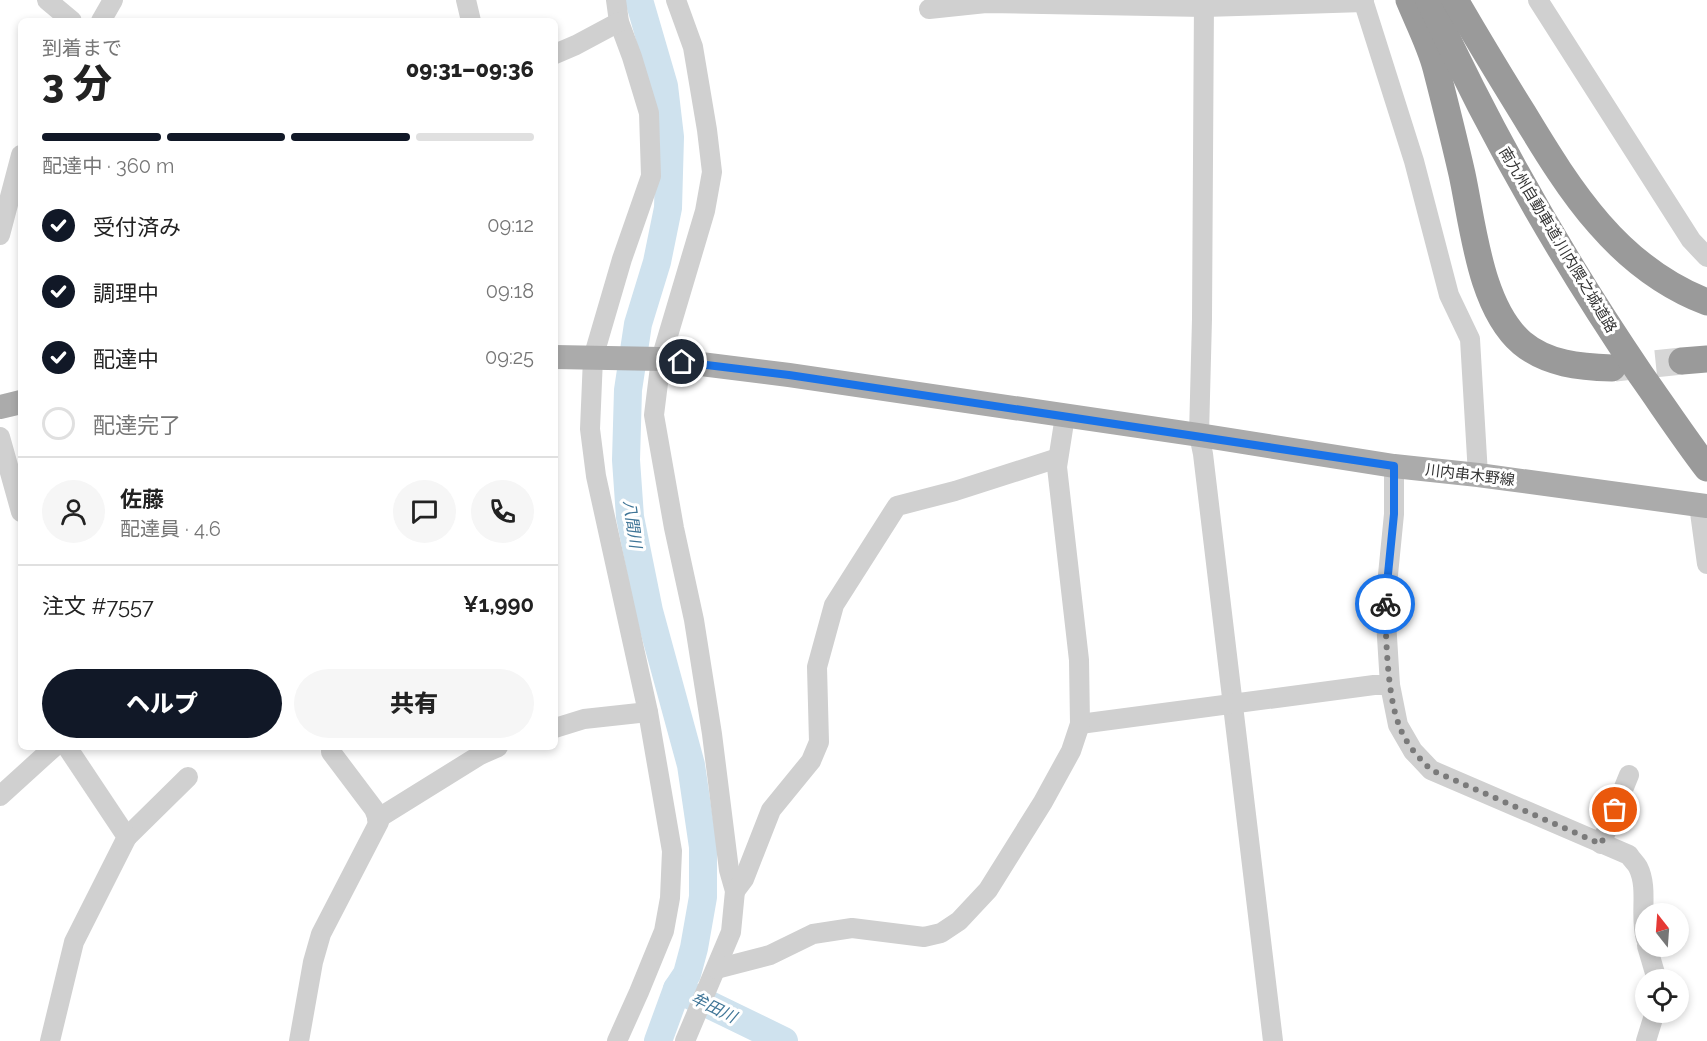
<!DOCTYPE html>
<html lang="ja">
<meta charset="utf-8">
<style>
:root{--surface:#fff;--page:#f6f6f6;--text:#222;--muted:#767676;--line:#e0e0e0;--accent:#111827}
body{margin:0;font-family:Raleway,"Noto Sans JP",sans-serif;background:var(--page);color:var(--text);height:100vh;display:flex;flex-direction:column;font-size:22px;white-space:nowrap}
*{box-sizing:border-box;margin:0}
p{font-size:20px;color:var(--muted)}
.icon{flex:none;width:33px;height:33px;fill:none;stroke:currentColor;stroke-width:2;stroke-linecap:round;stroke-linejoin:round}
.map{position:relative;flex:1;overflow:hidden}
.details{position:absolute;left:18px;top:18px;width:540px;height:732px;display:flex;flex-direction:column;background:var(--surface);border-radius:9px;box-shadow:0 3px 9px #0003}
.details>*{flex:none}
.needle{width:39px;rotate:343deg}
.tools{position:absolute;left:1635px;top:903px;display:grid;gap:12px}
.tools a{display:grid;place-items:center;width:54px;height:54px;border-radius:50%;background:var(--surface);box-shadow:0 3px 9px #0003;font-size:30px}
.pin{position:absolute;display:grid;place-items:center;width:51px;height:51px;color:#fff;margin:-26px;border:3px solid #fff;border-radius:50%;box-shadow:0 2px 6px #0007}
.courier{position:absolute;display:grid;place-items:center;width:60px;height:60px;margin:-30px;border:4px solid #1a73e8;border-radius:50%;background:#fff;color:#222;box-shadow:0 2px 8px #0007}
.overview em{font-style:normal;font-weight:800}
.overview div{display:flex;flex-direction:column-reverse}
.overview{display:flex;align-items:center;justify-content:space-between;height:102px;padding:0 24px}
h1{font-size:39px;font-weight:800;line-height:45px}
.bar{display:grid;grid-template-columns:repeat(4,1fr);gap:9px 6px;align-content:center;height:72px;padding:0 24px}
.bar i{height:8px;border-radius:4px;background:var(--line)}
.bar .active{background:var(--accent)}
.bar p{grid-column:span 4}
.line{display:flex;align-items:center;gap:15px;padding:0 24px;border-top:2px solid var(--line)}
.line div{flex:1}
.round{display:grid;place-items:center;flex:none;width:63px;height:63px;border-radius:32px;background:var(--page)}
ol{padding:0 24px;list-style:none}
li{display:flex;align-items:center;gap:18px;height:66px}
li p{margin-inline-start:auto}
li .icon{padding:6px;border-radius:50%;background:var(--accent);color:#fff;stroke-width:4}
li:last-child{color:var(--muted)}
li i{width:33px;height:33px;border:3px solid var(--line);border-radius:50%}
.cta{display:flex;gap:12px;margin-top:auto;padding:12px 24px}
.cta a{flex:1;height:69px;border-radius:36px;background:var(--accent);color:#fff;font-size:24px;font-weight:800;line-height:69px;text-align:center}
.cta a+a{background:var(--page);color:var(--text)}
.map>svg:first-child{display:block}
</style>
<div class="map">
<svg width="1707" height="1041" viewBox="0 0 1707 1041">
<rect width="100%" height="100%" fill="#fff"/>
<g fill="none" stroke-linecap="round" stroke-linejoin="round">
<g stroke="#cfe2ee" stroke-width="28">
<polyline points="639,0 664,86 670,137 668,208 657,262 638,324 628,390 626,460 630,517 649,611 691,765 703,847 703,897 694,948 687,974 677,989 658,1041"/>
<polyline points="677,989 784,1041"/>
</g>
<polyline stroke="#d6d6d6" stroke-width="27" stroke-dasharray="27 14" stroke-linecap="butt" points="1615,368 1682,361"/>
<g stroke="#d0d0d0" stroke-width="20">
<polyline points="47,0 72,21"/>
<polyline points="466,0 471,21"/>
<polyline points="616,0 619,22 632,57 649,113 651,176 622,259 593,358 590,429 596,476 648,712 672,851 670,898 664,931 639,992 617,1041"/>
<polyline points="676,0 693,47 707,130 712,172 705,211 661,359 654,415 674,528 694,620 712,734 729,870 735,891 731,932 685,1041"/>
<polyline points="1204,0 1202,319 1199,435 1203,454 1273,1041"/>
<polyline points="1363,0 1414,161 1449,295 1470,339 1478,475"/>
<polyline points="1538,0 1691,240 1707,257"/>
<polyline points="929,9 986,3 1204,7 1364,2"/>
<polyline points="101,21 113,0"/>
<polyline points="555,54 576,45 619,22"/>
<polyline points="0,235 21,155"/>
<polyline points="0,437 21,512"/>
<path d="M1394 466V514L1385 605 1390 685 1398 725 1413 751 1431 770 1629 855C1631 859 1636 863 1638 867 1649 889 1639 916 1646 939"/>
<polyline points="1699,505 1707,564"/>
<polyline points="1080,724 1374,685 1390,685"/>
<polyline points="555,728 584,719 648,712"/>
<polyline points="0,796 54,747"/>
<polyline points="377,819 480,755 498,747"/>
<polyline points="127,837 188,777"/>
<polyline points="1601,844 1629,775"/>
<polyline points="735,891 744,879 771,810 811,761 819,742 817,667 834,605 897,506 955,491 1058,458"/>
<polyline points="1647,946 1657,980"/>
<polyline points="716,969 770,955 813,934 852,928 924,937 941,933 959,921 988,890 1043,802 1071,751 1080,724 1079,660 1057,467 1065,416"/>
<polyline points="50,1041 74,942 127,837 67,747"/>
<polyline points="299,1041 313,962 321,934 379,822 374,809 331,752 331,747"/>
<polyline points="1646,1041 1655,1012"/>
</g>
<g stroke="#ababab" stroke-width="24">
<polyline points="555,357 661,359 789,375 1199,435 1394,466 1478,475 1707,506"/>
<polyline points="0,407 21,402"/>
</g>
<g stroke="#9a9a9a" stroke-width="27">
<path d="M1409 0C1418 22 1430 45 1436 68 1445 103 1454 139 1462 174 1473 225 1480 307 1522 343 1547 364 1580 367 1612 368"/>
<path d="M1429 0C1489 131 1560 256 1641 375 1663 406 1684 438 1707 468"/>
<path d="M1455 0C1477 38 1500 76 1523 113 1570 191 1618 268 1707 302"/>
<polyline points="1682,361 1707,359"/>
</g>
</g>
<g fill="none" stroke-linecap="round" stroke-linejoin="round">
<path stroke="#7a7a7a" stroke-width="6" stroke-dasharray="0 10.8" d="M1385 604C1386 636 1387 695 1399 725 1405 743 1418 757 1431 770L1601 844 1615 810"/>
<polyline stroke="#1a73e8" stroke-width="8" points="682,362 789,375 1394,466 1394,514 1385,604"/>
</g>
<g text-anchor="middle" stroke-width="6" stroke-linejoin="round" paint-order="stroke">
<g font-size="15" fill="#333" stroke="#fff">
<text transform="translate(1558 240) rotate(59)" y="5">南九州自動車道;川内隈之城道路</text>
<text transform="translate(1470 475) rotate(7)" y="5">川内串木野線</text>
</g>
<g font-size="16" font-style="italic" fill="#3f7597" stroke="#fff">
<text transform="translate(633 524) rotate(82)" y="6">八間川</text>
<text transform="translate(714 1007) rotate(26)" y="6">牟田川</text>
</g>
</g>
</svg>
<div class="tools">
<a><svg class="needle" viewBox="-14 -14 28 28"><path d="M0-13l5 13h-10z" fill="#e53935"/><path d="M0 13l5-13h-10z" fill="#767676"/></svg></a>
<a><svg class="icon" aria-label="locate" viewBox="0 0 24 24"><circle cx="12" cy="12" r="6"/><path d="M12 2v4M12 18v4M2 12h4M18 12h4"/></svg></a>
</div>
<div class="pin" style="left:1615px;top:810px;background:#ea580c"><svg class="icon" aria-label="bag" viewBox="0 0 24 24"><path d="M5 8h14l-1 12H6zM9 8a3 3 0 0 1 6 0"/></svg></div>
<div class="pin" style="left:682px;top:362px;background:#1f2937"><svg class="icon" aria-label="home" viewBox="0 0 24 24"><path d="M3 11l9-7 9 7M6 9v11h12V9"/></svg></div>
<div class="courier" style="left:1385px;top:604px"><svg class="icon" aria-label="bike" viewBox="0 0 24 24"><circle cx="6" cy="16" r="4"/><circle cx="18" cy="16" r="4"/><path d="M6 16l4-8h5l3 8M10 8l3 8H6M13 5h3"/></svg></div>
<section class="details">
<div class="overview"><div><h1>3 分</h1><p>到着まで</p></div><em>09:31–09:36</em></div>
<div class="bar"><i class="active"></i><i class="active"></i><i class="active"></i><i></i><p>配達中 · 360 m</p></div>
<ol>
<li><svg class="icon" aria-label="check" viewBox="0 0 24 24"><path d="M5 12l5 5 9-10"/></svg>受付済み<p>09:12</p></li>
<li><svg class="icon" aria-label="check" viewBox="0 0 24 24"><path d="M5 12l5 5 9-10"/></svg>調理中<p>09:18</p></li>
<li><svg class="icon" aria-label="check" viewBox="0 0 24 24"><path d="M5 12l5 5 9-10"/></svg>配達中<p>09:25</p></li>
<li><i></i>配達完了</li>
</ol>
<div class="line" style="height:108px"><a class="round"><svg class="icon" aria-label="person" viewBox="0 0 24 24"><circle cx="12" cy="8" r="4"/><path d="M4 21q1-7 8-7t8 7"/></svg></a><div><b>佐藤</b><p>配達員 · 4.6</p></div><a class="round"><svg class="icon" aria-label="chat" viewBox="0 0 24 24"><path d="M4 5h16v11H9l-5 4z"/></svg></a><a class="round"><svg class="icon" aria-label="phone" viewBox="0 0 24 24"><path d="M5 4h4l2 5-3 2q2 4 5 5l2-3 5 2v4C11 20 4 13 5 4z"/></svg></a></div>
<div class="line" style="height:78px"><div>注文 #7557</div><b>¥1,990</b></div>
<div class="cta"><a>ヘルプ</a><a>共有</a></div>
</section>
</div>
